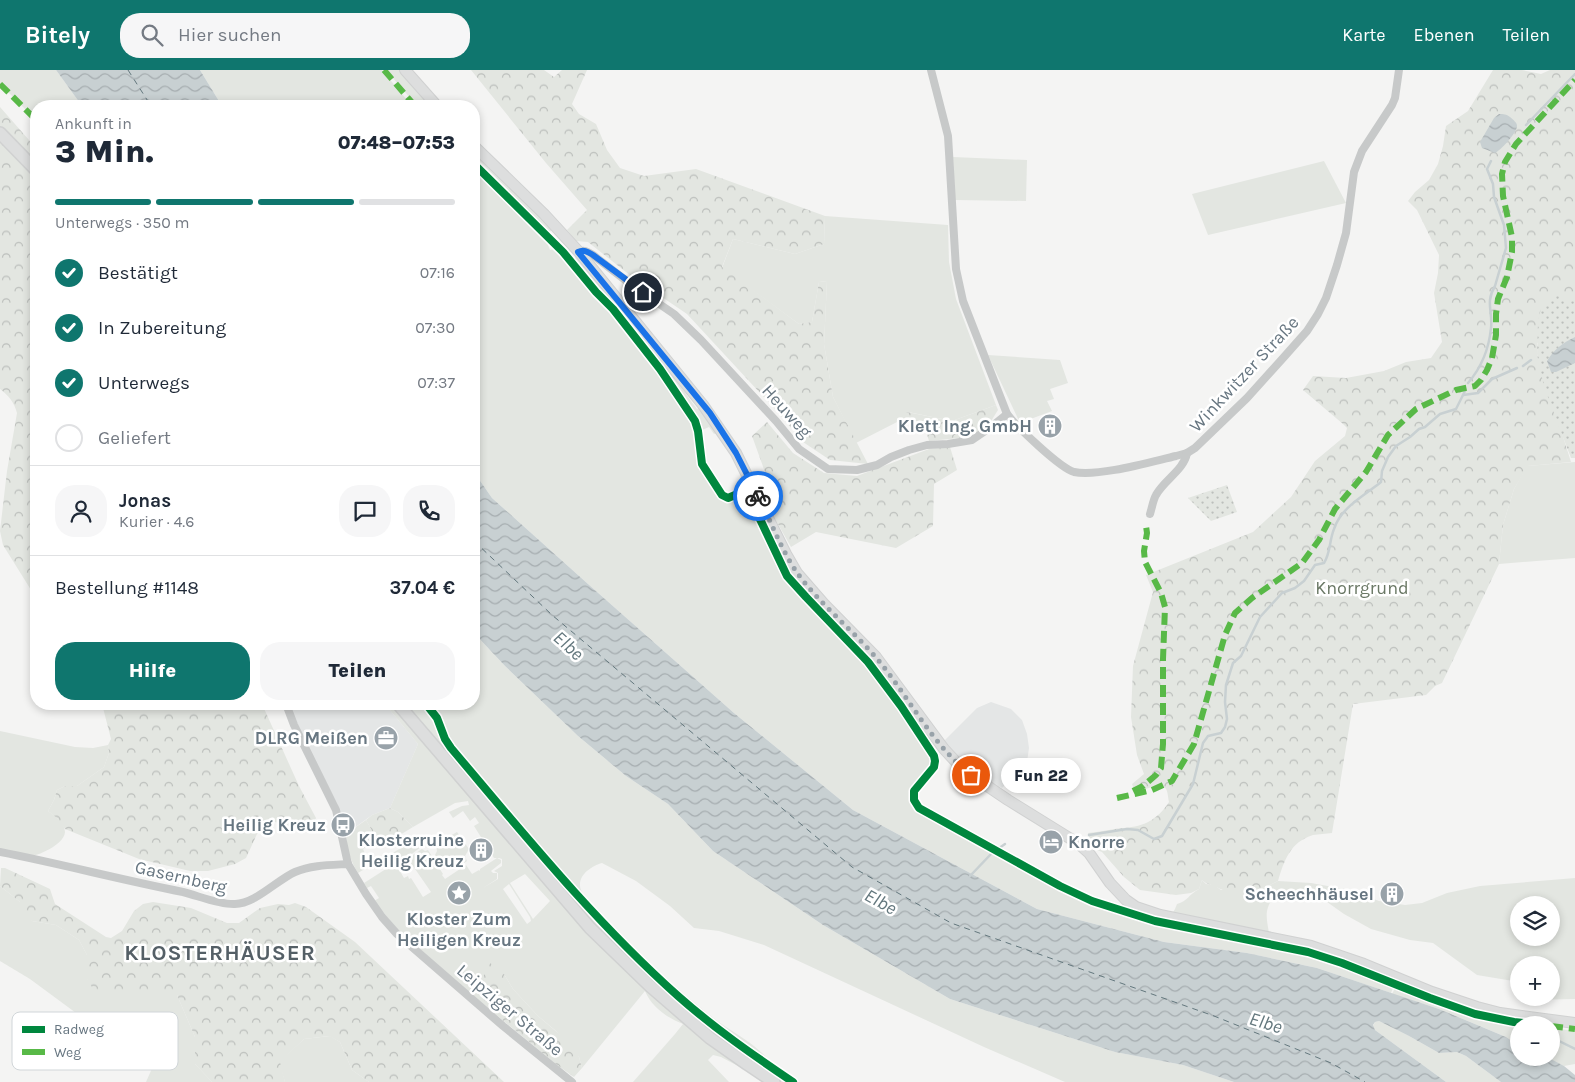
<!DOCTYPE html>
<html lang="de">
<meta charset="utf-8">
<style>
:root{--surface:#fff;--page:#f6f6f7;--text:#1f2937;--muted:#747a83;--line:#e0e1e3;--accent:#0f766e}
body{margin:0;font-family:Karla,sans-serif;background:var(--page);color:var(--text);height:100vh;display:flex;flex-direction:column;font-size:19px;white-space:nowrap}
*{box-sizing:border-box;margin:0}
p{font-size:16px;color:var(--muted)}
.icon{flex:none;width:28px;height:28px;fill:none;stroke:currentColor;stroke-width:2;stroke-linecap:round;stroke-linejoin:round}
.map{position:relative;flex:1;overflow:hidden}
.side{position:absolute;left:30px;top:30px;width:450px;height:610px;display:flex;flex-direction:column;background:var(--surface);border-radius:20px;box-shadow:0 2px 8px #0003}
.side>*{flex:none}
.controls{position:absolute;left:1510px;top:826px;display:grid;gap:10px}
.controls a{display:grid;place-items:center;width:50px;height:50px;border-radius:50%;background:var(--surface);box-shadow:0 2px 8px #0003;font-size:25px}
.pin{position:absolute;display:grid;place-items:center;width:42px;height:42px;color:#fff;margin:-21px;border:2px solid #fff;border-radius:50%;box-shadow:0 1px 5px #0007}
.courier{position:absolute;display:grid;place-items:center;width:50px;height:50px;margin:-25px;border:4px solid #1a73e8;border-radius:50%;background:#fff;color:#222;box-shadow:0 1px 6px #0007}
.bubble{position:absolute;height:35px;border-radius:18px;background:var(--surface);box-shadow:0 2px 8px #0003;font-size:16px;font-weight:800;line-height:35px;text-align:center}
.summary em{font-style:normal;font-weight:800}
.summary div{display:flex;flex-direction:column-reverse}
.summary{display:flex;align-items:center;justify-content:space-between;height:85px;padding:0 25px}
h1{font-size:32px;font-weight:800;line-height:38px}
.bar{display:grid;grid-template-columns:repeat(4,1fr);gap:8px 5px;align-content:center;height:60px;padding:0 25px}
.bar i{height:6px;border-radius:4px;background:var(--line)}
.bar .on{background:var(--accent)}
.bar p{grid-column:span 4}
.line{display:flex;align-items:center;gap:12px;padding:0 25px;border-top:1px solid var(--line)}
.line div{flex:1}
.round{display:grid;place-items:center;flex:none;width:52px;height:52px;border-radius:20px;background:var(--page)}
ol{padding:0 25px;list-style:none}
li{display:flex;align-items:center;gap:15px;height:55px}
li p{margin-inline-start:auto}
li .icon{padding:5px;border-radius:50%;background:var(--accent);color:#fff;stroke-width:4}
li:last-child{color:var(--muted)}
li i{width:28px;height:28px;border:2px solid var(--line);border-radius:50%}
.action{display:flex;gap:10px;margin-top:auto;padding:10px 25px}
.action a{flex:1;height:58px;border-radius:20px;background:var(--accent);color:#fff;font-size:20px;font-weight:800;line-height:58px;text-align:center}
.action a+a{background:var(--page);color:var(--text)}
header{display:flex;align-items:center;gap:30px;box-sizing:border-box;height:70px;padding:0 25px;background:var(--accent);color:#fff}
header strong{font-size:24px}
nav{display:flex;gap:28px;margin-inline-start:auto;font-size:18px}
.search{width:350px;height:45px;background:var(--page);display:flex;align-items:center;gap:12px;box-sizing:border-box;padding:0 18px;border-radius:20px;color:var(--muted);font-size:19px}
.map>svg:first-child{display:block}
</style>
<header>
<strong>Bitely</strong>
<div class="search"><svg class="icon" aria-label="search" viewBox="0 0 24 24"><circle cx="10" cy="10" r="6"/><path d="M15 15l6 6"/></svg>Hier suchen</div>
<nav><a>Karte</a><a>Ebenen</a><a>Teilen</a></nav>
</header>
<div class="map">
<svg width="1575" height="1012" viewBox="0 0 1575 1012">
<defs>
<pattern id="forest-crowns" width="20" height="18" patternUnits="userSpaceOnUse" patternTransform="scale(1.25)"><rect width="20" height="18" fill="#e3e6e1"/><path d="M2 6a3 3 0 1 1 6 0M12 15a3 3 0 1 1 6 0" fill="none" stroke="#bcbfbc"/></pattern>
<pattern id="park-dots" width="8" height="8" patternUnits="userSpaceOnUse" patternTransform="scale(1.25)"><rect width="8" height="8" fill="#e3e6e1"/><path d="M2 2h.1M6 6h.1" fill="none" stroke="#bcbfbc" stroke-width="1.8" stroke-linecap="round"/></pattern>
<pattern id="water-waves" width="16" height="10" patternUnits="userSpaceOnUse" patternTransform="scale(1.25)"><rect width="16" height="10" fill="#c8d0d2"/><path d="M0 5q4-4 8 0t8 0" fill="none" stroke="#a6adb0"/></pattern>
</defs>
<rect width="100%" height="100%" fill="#f4f4f3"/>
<g fill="#e4e6e6">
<polygon points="991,632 1011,639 1022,650 1027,664 1029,678 1026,699 1016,704 1002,718 989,711 961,692 943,672 977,638"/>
<polygon points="289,634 391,634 392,636 389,639 418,674 390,738 372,745 346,764 337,733 304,669"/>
</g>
<g fill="#e3e6e1" fill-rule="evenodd">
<polygon points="0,0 56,0 82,36 36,36 36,50 0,14"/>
<polygon points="200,0 382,0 412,36 222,36"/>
<polygon points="386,0 401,0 433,36 417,36"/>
<polygon points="474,79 553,159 547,164 474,92"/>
<polygon points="953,87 1027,90 1026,131 955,130"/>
<polygon points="1324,91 1346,133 1208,165 1192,124"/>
<path d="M474 96 548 170V175L550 180 555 179 568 191 594 223 612 240 640 276 685 338 696 356 700 394 720 425 726 430C734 429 740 421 748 428L789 510 866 592 916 660 933 691 932 696 913 718 914 730 919 738 1081 826 1132 844 1134 840 1309 878 1432 925 1575 956V958L1488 947V946L1464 939 1342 892 1308 881 1208 860 1165 853 1181 857 1314 885 1352 898 1394 915 1391 923 1317 898 1247 883 1164 872 1037 839 853 740 734 643 588 514 492 428 474 402Z"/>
<polygon points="825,146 948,155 949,192 956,229 996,335 952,351 908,342 899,351 856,373 833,327 824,274 827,211 819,212 812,252 799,254 722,198 733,169 795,184 824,174"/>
<path d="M576 186 655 283 659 284C672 302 683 321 697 339L701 337 719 362 714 364 709 357 700 361C697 347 687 336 679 325 659 295 635 259 610 234 600 223 578 204 574 190Z"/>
<polygon points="988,285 1060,290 1068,313 1050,319 1054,329 1047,331 1052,341 1020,353"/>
<polygon points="1575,392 1575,488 1499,494 1503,455 1514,419 1527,396"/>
<path d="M474 563 505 596 578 666 626 706 668 734 713 781 823 855 950 929 1115 982 1183 995 1234 1012H1065L984 977 764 875 719 861 694 858 670 836 636 811 602 793C592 796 579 804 580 816 580 836 690 930 711 946 724 957 740 965 754 976 768 988 780 1000 793 1012H768L721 987 713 985 708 990 729 1012H633L675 964 683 954C667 948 651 936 645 921L582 998 579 987 556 961 538 946 513 919 504 904 482 928V933L398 860 374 831 379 828 371 816 367 818 364 813 389 797 384 788 413 771 419 770 421 772 418 773 421 777 409 786 410 787 422 779 425 781 428 780 443 804 442 805 445 809 466 795 472 804 479 800 480 801V799L497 788 501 790V793L491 801 493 803H497V809L483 818 498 809V803L494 801 502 796V789L499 788H494L474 756 479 753 475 747 470 751 463 741 453 748 449 742 462 736 469 735 468 731 455 733 413 757 398 742 390 738 418 674 389 639 392 636 391 634H474ZM413 796 431 822 423 827 411 808 409 809 408 806 404 808 401 803ZM525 804 550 831 533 849 510 813ZM509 814 530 847 531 851 527 854 503 819Z"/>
<path d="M0 661 75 677 93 678 108 675 109 683 104 697 77 716H65L57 720 54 730 48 741C54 745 65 753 65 762 64 775 38 786 27 787 19 787 9 784 0 782Z"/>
<path d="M366 750 371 759 375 772 363 779 366 786 363 788 361 793 362 794 366 792 368 797 358 803C351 791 346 779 346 764Z"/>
<polygon points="457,762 469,779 465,786 467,791 453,800 448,797 443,798 435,785 437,781 436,775 449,767 452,769 450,766"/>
<path d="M1575 808V929L1529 930V928H1551V895H1519V912L1477 905 1433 873 1410 870 1371 859 1344 844 1320 827 1276 824C1264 839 1266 845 1269 863L1172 844 1175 839 1177 834C1188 831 1188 825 1199 819L1202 810 1206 814 1214 815 1221 820 1262 819 1278 811 1311 813 1350 820 1379 831 1405 835 1422 833 1447 823 1480 816ZM1519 835H1551V868H1519Z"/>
<polygon points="0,816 20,832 32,851 56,855 79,870 87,885 87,909 123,925 177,925 195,967 195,994 212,1012 146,1012 154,994 149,981 91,954 30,909 0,891"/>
<path d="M1396 916C1438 932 1479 949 1524 955H1519V976L1506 967 1439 939 1392 924Z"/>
<polygon points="1379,951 1409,966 1439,983 1457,982 1466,986 1501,1012 1446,1012 1375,960 1373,956 1375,952"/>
<polygon points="1551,958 1575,961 1575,994 1564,996 1547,988 1551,988"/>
<polygon points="330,966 340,972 352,1000 369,1012 285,1012 279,992 304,969"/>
</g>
<g fill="url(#forest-crowns)">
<polygon points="471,0 544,0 554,7 562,0 587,0 572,34 579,44 596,54 607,80 620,98 644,106 696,99 825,146 824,174 795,184 733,169 722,197 799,254 812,252 819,212 827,211 824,274 833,327 868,394 830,390 803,372 775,339 687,244 631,206 588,172 576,171 567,160 587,140 546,93"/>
<path d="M1493 0H1522L1541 4 1550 0H1575V259L1537 273V284L1571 392 1528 396 1514 419 1503 455 1499 494 1442 613 1435 616 1426 625 1353 634 1332 763C1326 764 1319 764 1313 765 1290 772 1284 791 1278 811 1257 822 1239 829 1216 817 1211 814 1207 815 1202 810L1199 819 1191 823 1176 825 1140 820 1124 807 1102 782 1092 778 1088 763C1100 762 1112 759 1124 758 1145 756 1157 750 1169 732 1168 728 1168 722 1166 719 1162 712 1142 721 1135 722L1132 714 1144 704 1137 685 1131 647 1133 596 1153 522 1146 505 1253 462 1291 427 1315 391 1345 366 1347 358 1343 354 1303 320 1313 306 1346 308 1384 301 1406 292 1431 288 1442 272 1434 223 1438 203 1439 185 1417 140 1408 131 1415 122 1429 110 1438 94 1443 76 1446 56 1468 41Z"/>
<path d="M0 37 36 78V528L3 475 0 461 7 401 17 343C14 332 9 326 0 319Z"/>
<polygon points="996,335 998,340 988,356 969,367 929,371 923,351 899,351 907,342 952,351"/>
<polygon points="767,352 793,383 824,403 857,406 929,379 950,377 957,400 934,414 933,456 896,478 816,462 791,477 753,410 765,402 752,366"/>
<polygon points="102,634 262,634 299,716 316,748 314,753 294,759 283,754 275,752 257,764 246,788 235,794 208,801 190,801 139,789 65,759 57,748 48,741 54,730 57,720 65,716 77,716 104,697 109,683 108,675 111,669"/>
<polygon points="390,738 398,742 413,757 390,771 384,770 378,773 375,772 371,759 366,750 372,745"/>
<polygon points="1,798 5,798 50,819 55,834 106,867 111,868 122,861 134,841 143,834 153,832 191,838 227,853 239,853 260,838 278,834 289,835 295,833 306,837 355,872 504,1012 369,1012 352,1000 340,972 329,966 304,969 280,992 285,1012 212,1012 195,994 195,967 177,925 123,925 96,924 87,909 87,885 79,870 56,855 32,851 20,844 20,832 0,816"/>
<polygon points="489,892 504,904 513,919 538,946 571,974 579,987 582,998 574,1007 557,995 482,933 481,913"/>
</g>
<g fill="url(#park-dots)">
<polygon points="1555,224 1563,225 1565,230 1575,231 1575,388 1571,388 1551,336 1543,312 1537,284 1538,252 1541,238"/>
<polygon points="1227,415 1237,442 1211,451 1188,428"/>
</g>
<g fill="url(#water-waves)">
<polygon points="56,0 200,0 222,36 82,36"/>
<path d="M1499 44C1504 44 1506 44 1510 47 1513 50 1517 52 1517 56 1517 63 1500 81 1495 83L1482 78 1480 72 1494 48Z"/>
<path d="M1575 267V293L1556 302H1551L1547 291C1554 279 1563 273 1575 267Z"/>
<polygon points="474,402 492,428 588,514 734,643 853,740 1037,839 1164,872 1247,883 1317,898 1439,939 1506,967 1519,976 1519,988 1549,988 1564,996 1575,1005 1575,1012 1501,1012 1466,986 1457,982 1439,983 1409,966 1379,951 1375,952 1373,955 1375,960 1446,1012 1234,1012 1183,995 1115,982 950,929 823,855 713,781 668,734 626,706 578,666 505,596 474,563"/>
</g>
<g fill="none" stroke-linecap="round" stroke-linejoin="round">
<g stroke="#c8d0d2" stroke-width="2.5">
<polyline points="1526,55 1575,4"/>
<polyline points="1523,296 1531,290"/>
<path d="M1468 313C1481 298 1489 278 1491 258 1493 242 1485 232 1495 216L1506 178 1504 155 1494 127 1493 114 1487 99 1491 91"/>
<polyline points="1463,325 1478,323 1492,309 1517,298"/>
<path d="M1089 765 1127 759 1138 760 1154 769 1162 766 1193 714 1203 673 1208 666 1221 663 1225 657 1227 649 1225 632 1226 615 1233 593 1241 586 1260 547 1282 523 1295 518 1304 511 1315 495 1324 493C1331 482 1329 471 1334 459 1341 437 1364 426 1381 412L1382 401 1388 387 1396 376 1410 367 1419 359 1425 357 1440 344 1456 339 1465 321"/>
<polyline points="970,806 992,783 1005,774"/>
<polyline points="1551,967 1575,979"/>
</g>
<g stroke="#63777d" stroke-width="1" stroke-dasharray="6 5" stroke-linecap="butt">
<polyline points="128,0 151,36"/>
<polyline points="474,471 552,545 852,797 951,853 1214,946 1331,993 1365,1012"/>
</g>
<defs>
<g id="secondary">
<polyline points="405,0 437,36"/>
<polyline points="474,76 544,144 579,182 703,335 736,383 786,484 797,503 824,534 876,587 944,679 957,693 971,705 1008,730 1079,774 1089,783 1110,813 1126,830 1136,837 1160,845 1311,876 1364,894 1432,922 1477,937 1500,943 1575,953"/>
</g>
<g id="primary">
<polyline points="0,63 36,100"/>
<polyline points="398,634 590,858 650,916 710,968 747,994 774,1012"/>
</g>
</defs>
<use href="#secondary" stroke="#d0d1d1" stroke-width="12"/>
<use href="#primary" stroke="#d0d1d1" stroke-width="14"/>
<g stroke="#c7c9c9" stroke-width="8">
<path d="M931 0 948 66 956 199 963 231 1007 344C1016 356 1060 398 1074 402 1098 407 1150 392 1176 386L1187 383 1195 378 1247 328 1284 287 1307 261 1318 244 1326 228 1337 195 1346 163 1354 102 1362 81 1392 35 1395 28 1399 0"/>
<path d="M579 182C584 179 588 182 593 185L633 216 674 244 701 270 776 351 799 379 828 399 857 400 877 395 891 387 909 380 927 375 948 374 972 370 991 357 1007 344"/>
<path d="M1150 444C1152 438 1153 430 1156 425 1164 410 1184 400 1187 383"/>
<polyline points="286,634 294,655 336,740 348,794 366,824 382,847 397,864 503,956 572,1012"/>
<path d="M0 782C61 794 122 810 183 822 199 826 220 835 235 834 255 834 277 810 295 802 311 795 331 795 348 794"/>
</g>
<use href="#secondary" stroke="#dddede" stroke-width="10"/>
<use href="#primary" stroke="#dddede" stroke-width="11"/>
<g stroke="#58b947" stroke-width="6" stroke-dasharray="12 6" stroke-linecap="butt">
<polyline points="384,0 415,36"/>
<polyline points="0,14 36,50"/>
<polyline points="1133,721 1143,716 1156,705 1161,698 1163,674 1163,589 1165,537 1161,523 1145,492 1144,481 1147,463 1146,456"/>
<polyline points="1117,728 1152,720 1172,711 1194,674 1225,565 1235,543 1252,528 1302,493 1319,470 1335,439 1366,402 1388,365 1416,339 1456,320 1475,316 1481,310 1487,300 1492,288 1496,265 1496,244 1498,229 1507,207 1512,182 1512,167 1503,126 1502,104 1505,92 1516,74 1575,10"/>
<polyline points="1551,956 1575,959"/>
</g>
<defs>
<g id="cycleway">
<polyline points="474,94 563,182 596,222 613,239 660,299 695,351 698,361 702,394 722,425 728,428 742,422 749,426 787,506 806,527 868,592 901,636 934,686 935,691 934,697 914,721 914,730 919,738 1060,816 1092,831 1155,851 1308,882 1342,893 1430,928 1475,944 1514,952 1541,955"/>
<path d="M426 634 437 648 445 669 451 678C523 763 594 851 678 926 714 958 753 985 793 1012"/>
</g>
</defs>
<use href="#cycleway" stroke="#fff" stroke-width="11"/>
<use href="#cycleway" stroke="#00873e" stroke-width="8"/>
</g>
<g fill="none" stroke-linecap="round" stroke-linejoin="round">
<path stroke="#98a2a9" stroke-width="5" stroke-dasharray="0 9" d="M758 426C771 451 781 480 798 504 823 538 857 563 883 596 912 633 934 676 971 705"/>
<path stroke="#1a73e8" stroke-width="6" d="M643 222 593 185C588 182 584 179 578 182L710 343 736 383 758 426"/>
</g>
<defs>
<symbol id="building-disc" viewBox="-11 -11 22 22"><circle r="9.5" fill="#98a2a9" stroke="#fff"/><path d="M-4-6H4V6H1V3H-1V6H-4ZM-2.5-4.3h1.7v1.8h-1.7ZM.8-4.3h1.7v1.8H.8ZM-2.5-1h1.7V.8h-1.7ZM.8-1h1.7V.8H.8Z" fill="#fff"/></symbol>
<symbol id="office-disc" viewBox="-11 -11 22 22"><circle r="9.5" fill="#98a2a9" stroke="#fff"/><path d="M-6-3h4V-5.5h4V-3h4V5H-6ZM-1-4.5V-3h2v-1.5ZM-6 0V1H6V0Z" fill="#fff"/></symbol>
<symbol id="bus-disc" viewBox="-11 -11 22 22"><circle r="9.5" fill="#98a2a9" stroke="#fff"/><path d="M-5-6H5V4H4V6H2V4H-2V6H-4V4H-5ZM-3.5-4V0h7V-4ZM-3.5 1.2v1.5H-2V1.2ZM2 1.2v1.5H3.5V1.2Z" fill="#fff"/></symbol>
<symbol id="hotel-disc" viewBox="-11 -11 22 22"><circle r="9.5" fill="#98a2a9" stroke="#fff"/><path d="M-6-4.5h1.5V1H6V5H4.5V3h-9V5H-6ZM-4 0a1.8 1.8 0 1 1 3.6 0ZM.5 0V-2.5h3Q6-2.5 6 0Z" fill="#fff"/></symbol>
<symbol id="sight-disc" viewBox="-11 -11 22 22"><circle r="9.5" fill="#98a2a9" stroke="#fff"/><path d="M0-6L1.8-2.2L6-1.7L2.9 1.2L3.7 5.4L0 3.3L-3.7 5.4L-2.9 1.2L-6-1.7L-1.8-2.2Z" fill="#fff"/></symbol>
</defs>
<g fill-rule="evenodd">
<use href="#building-disc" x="1036" y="342" width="28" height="28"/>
<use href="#office-disc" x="372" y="654" width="28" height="28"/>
<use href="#bus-disc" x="329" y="741" width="28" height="28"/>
<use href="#hotel-disc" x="1037" y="758" width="28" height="28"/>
<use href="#building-disc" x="467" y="766" width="28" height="28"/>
<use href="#sight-disc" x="445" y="809" width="28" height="28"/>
<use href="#building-disc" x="1378" y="810" width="28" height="28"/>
</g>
<g text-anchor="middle" stroke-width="5" stroke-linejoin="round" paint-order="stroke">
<g font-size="18" fill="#677681" stroke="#fff">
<text transform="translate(1244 304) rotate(-47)" y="6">Winkwitzer Straße</text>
<text transform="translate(787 341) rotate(48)" y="6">Heuweg</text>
<text transform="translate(181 807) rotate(13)" y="6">Gasernberg</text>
<text transform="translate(510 940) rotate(40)" y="6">Leipziger Straße</text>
</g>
<g font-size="18" font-weight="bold" fill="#677681" stroke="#fff" text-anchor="end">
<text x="1032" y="362">Klett Ing. GmbH</text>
<text x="368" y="674">DLRG Meißen</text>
<text x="326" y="761">Heilig Kreuz</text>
<text x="464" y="776">Klosterruine<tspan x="464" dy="21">Heilig Kreuz</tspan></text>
<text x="1068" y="778" text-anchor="start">Knorre</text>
<text x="1374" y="830">Scheechhäusel</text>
<text x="459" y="855" text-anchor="middle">Kloster Zum<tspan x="459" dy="21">Heiligen Kreuz</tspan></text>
</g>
<g font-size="18" fill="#6a7865" stroke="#fff">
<text x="1362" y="524">Knorrgrund</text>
</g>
<g font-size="19" font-style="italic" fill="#63777d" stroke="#fff">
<text transform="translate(569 575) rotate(42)" y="7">Elbe</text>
<text transform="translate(881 831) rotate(29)" y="7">Elbe</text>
<text transform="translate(1266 952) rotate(17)" y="7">Elbe</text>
</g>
<g font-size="22" font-weight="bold" letter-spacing="1" fill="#545f66" stroke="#fff">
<text x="220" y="890">KLOSTERHÄUSER</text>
</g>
</g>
<rect x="12" y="942" width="166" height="58" rx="8" fill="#fff" stroke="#d1d6d9" stroke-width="1"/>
<rect x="22" y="956" width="23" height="7" fill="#00873e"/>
<rect x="22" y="979" width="23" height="6" fill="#58b947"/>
<g font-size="14" fill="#677681">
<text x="54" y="964">Radweg</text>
<text x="54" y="987">Weg</text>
</g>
</svg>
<div class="controls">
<a><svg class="icon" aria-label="layers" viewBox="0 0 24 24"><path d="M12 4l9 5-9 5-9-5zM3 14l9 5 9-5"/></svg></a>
<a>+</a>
<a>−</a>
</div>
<div class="pin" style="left:971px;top:705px;background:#ea580c"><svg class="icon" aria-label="bag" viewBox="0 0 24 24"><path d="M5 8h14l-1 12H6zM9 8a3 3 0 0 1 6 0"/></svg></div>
<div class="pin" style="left:643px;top:222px;background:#1f2937"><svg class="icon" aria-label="home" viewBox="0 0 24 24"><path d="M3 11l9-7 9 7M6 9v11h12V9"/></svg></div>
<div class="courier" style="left:758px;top:426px"><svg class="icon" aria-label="bike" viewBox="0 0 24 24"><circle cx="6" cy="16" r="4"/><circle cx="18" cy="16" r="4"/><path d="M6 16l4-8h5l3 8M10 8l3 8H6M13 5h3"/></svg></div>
<div class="bubble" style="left:1001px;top:688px;width:80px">Fun 22</div>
<section class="side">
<div class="summary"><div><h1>3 Min.</h1><p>Ankunft in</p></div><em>07:48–07:53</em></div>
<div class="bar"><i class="on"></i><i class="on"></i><i class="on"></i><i></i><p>Unterwegs · 350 m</p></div>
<ol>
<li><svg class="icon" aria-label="check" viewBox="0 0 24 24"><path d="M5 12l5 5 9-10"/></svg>Bestätigt<p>07:16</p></li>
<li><svg class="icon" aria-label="check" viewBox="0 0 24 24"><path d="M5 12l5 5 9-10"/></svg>In Zubereitung<p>07:30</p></li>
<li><svg class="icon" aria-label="check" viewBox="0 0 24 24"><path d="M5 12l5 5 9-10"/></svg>Unterwegs<p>07:37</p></li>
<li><i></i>Geliefert</li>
</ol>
<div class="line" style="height:90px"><a class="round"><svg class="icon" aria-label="person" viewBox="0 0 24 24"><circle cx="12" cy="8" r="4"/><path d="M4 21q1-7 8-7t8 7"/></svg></a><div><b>Jonas</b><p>Kurier · 4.6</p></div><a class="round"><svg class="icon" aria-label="chat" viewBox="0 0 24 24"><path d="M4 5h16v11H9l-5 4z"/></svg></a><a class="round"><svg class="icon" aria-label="phone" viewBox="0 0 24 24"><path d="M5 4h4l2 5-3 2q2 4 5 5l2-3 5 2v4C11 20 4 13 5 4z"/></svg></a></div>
<div class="line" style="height:65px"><div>Bestellung #1148</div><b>37.04 €</b></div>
<div class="action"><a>Hilfe</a><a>Teilen</a></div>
</section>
</div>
